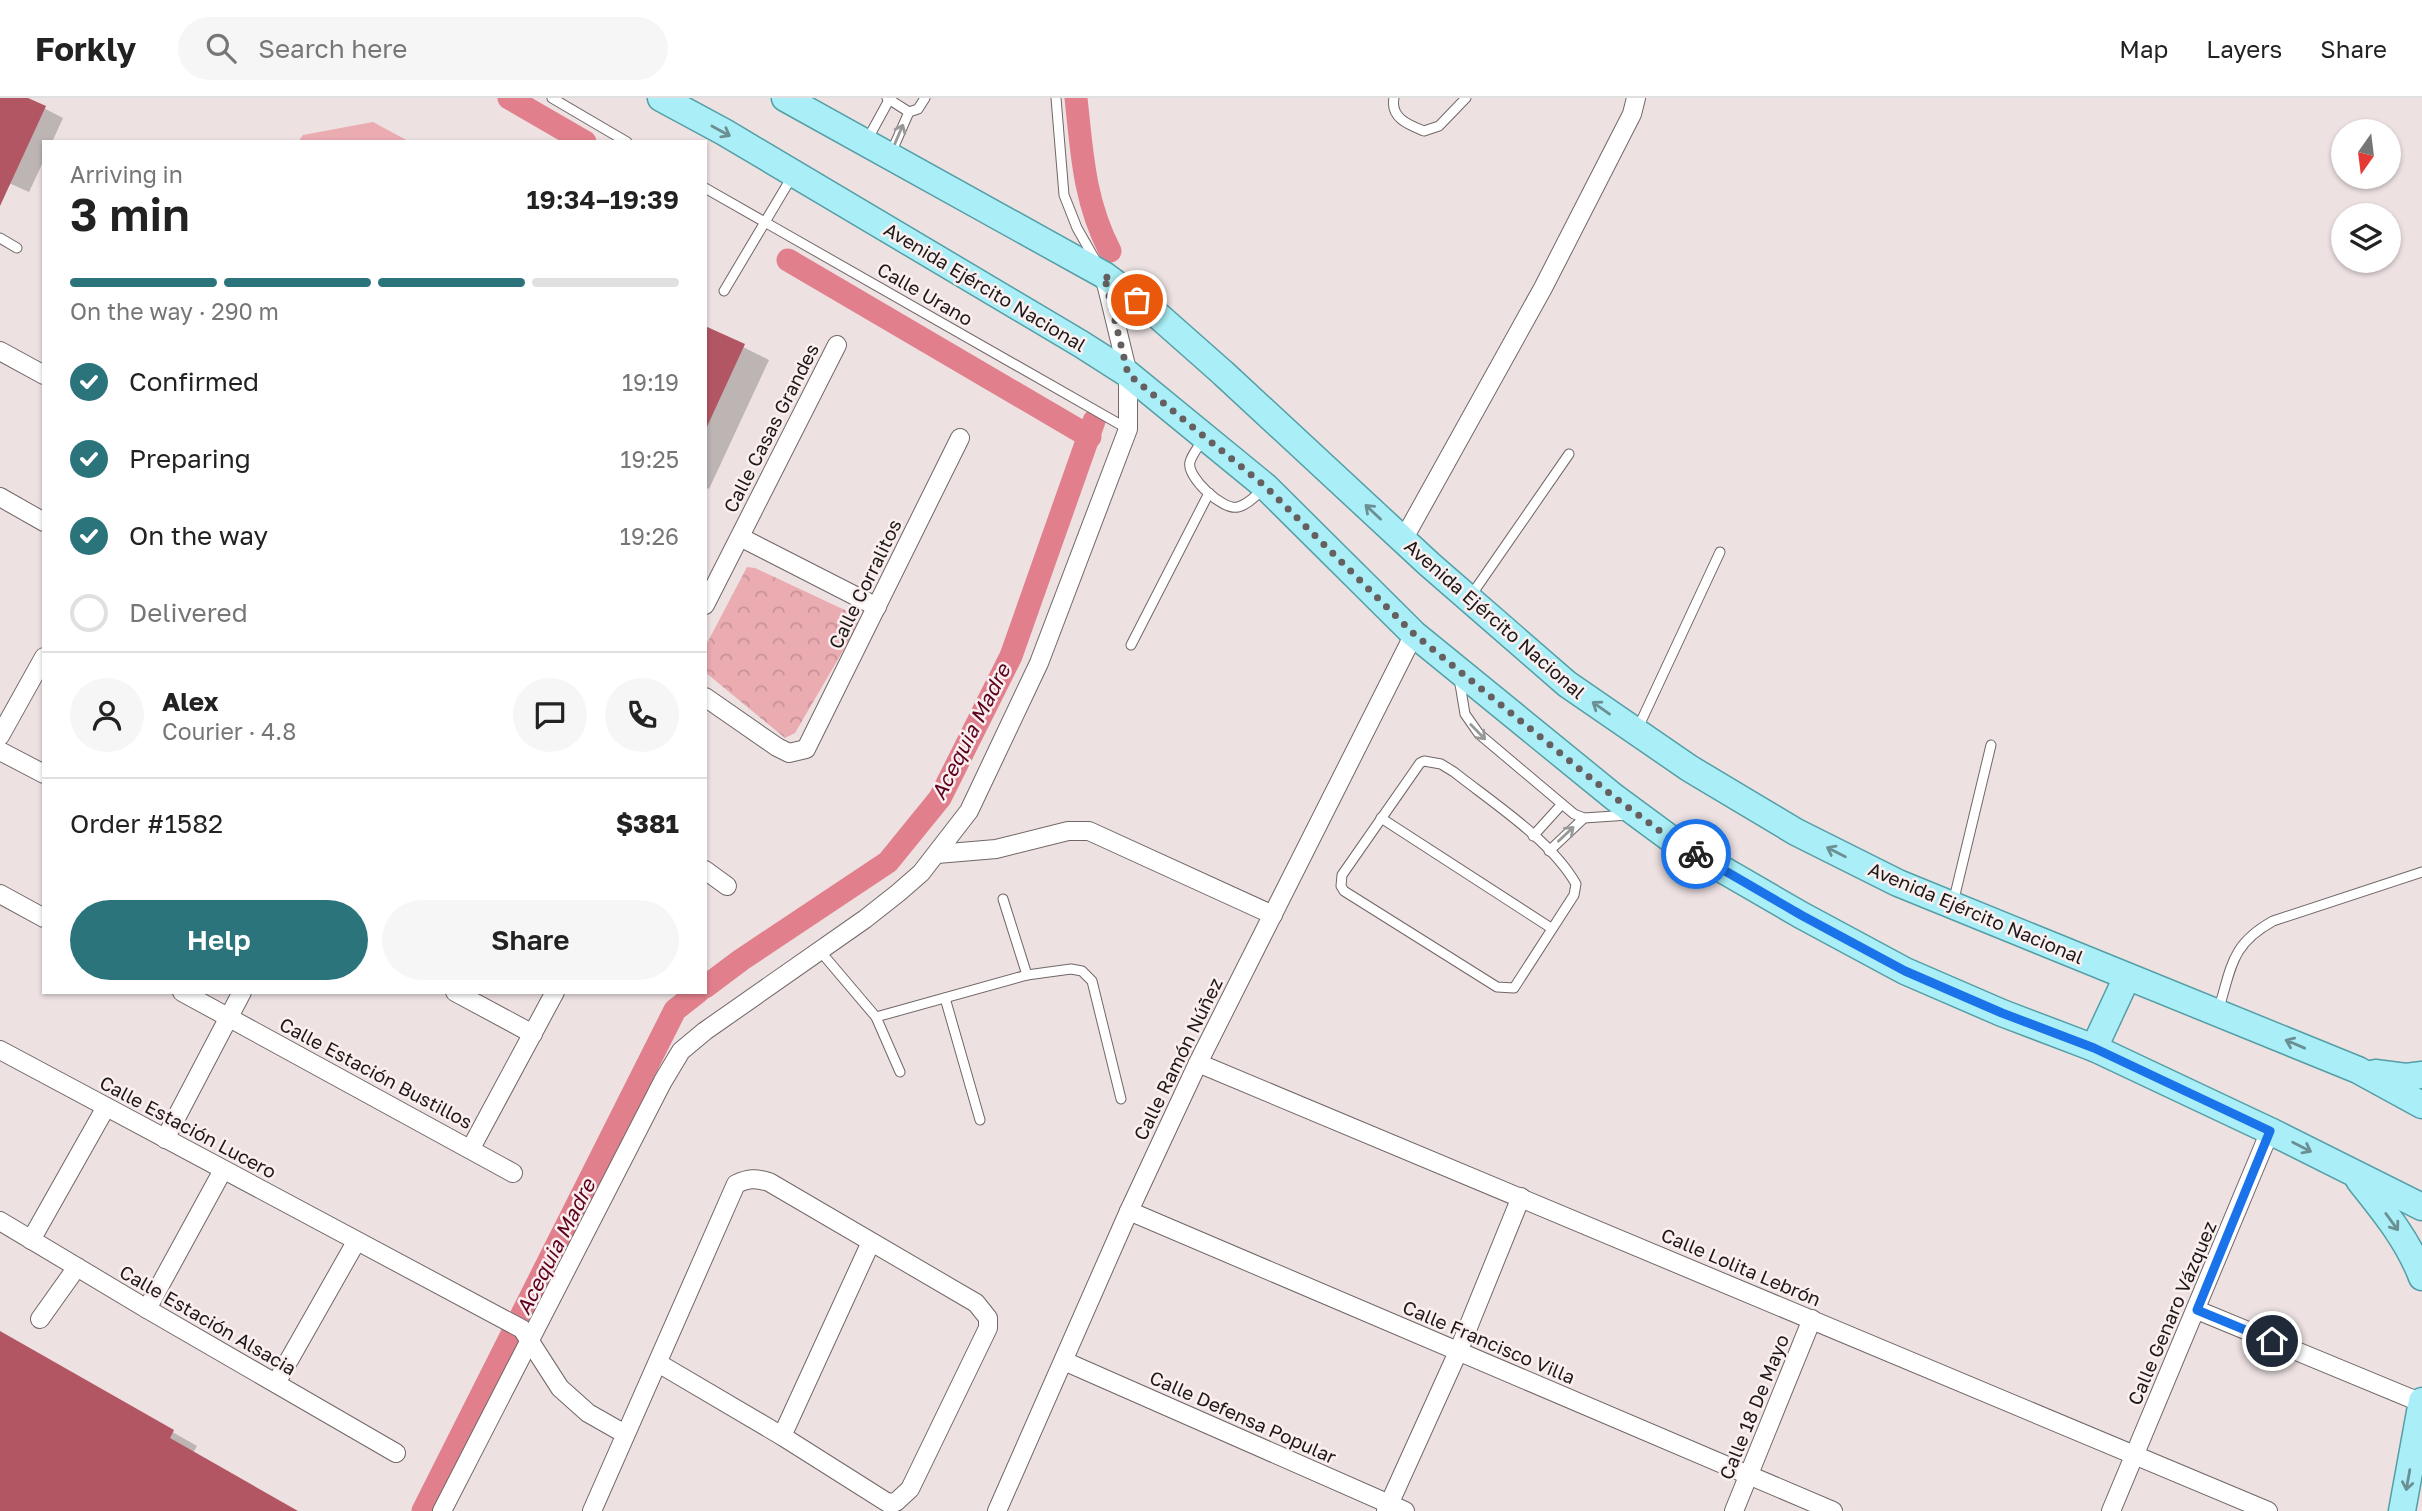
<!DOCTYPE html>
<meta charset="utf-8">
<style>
:root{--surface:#fff;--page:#f6f6f6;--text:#222;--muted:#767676;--line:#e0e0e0;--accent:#2b747c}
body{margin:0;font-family:"Golos Text",sans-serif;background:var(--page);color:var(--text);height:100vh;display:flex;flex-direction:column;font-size:26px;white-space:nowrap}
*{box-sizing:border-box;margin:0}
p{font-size:23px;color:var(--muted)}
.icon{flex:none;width:38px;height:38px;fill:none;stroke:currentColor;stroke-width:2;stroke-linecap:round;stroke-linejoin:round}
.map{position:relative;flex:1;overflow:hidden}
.sheet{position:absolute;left:42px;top:42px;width:665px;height:854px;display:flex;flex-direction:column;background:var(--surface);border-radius:0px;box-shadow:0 2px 5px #0004}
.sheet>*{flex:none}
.needle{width:46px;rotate:194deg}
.tools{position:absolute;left:2331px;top:21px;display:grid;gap:14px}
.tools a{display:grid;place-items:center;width:70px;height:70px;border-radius:50%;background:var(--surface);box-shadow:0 2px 5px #0004;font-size:35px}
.pin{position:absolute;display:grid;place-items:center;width:60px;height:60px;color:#fff;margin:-30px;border:4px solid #fff;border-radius:50%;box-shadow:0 2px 7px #0007}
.courier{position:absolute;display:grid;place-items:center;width:70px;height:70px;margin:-35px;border:5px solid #1a73e8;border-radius:50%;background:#fff;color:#222;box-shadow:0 2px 9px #0007}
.overview em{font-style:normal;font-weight:600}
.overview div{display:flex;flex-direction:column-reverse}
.overview{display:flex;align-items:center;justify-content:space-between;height:119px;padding:0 28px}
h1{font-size:46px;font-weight:600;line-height:52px}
.bar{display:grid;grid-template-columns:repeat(4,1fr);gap:10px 7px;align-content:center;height:84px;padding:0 28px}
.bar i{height:9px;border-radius:5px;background:var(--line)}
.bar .current{background:var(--accent)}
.bar p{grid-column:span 4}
.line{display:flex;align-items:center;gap:18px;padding:0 28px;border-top:2px solid var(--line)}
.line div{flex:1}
.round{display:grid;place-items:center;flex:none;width:74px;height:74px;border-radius:37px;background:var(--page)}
ol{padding:0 28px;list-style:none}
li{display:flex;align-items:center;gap:21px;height:77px}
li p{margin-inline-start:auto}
li .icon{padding:7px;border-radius:50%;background:var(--accent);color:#fff;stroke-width:4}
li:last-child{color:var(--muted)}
li i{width:38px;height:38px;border:4px solid var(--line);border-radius:50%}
.button{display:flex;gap:14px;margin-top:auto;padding:14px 28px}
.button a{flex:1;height:80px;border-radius:42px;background:var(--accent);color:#fff;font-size:28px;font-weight:600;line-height:80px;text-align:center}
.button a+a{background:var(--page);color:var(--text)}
header{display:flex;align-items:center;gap:42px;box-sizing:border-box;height:98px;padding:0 35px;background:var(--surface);border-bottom:2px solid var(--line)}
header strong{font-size:33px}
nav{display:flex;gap:38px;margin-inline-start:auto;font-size:24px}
.search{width:490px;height:63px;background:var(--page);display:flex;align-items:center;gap:18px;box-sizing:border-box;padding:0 24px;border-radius:38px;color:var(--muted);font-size:26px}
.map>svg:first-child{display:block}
</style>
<header>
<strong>Forkly</strong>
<div class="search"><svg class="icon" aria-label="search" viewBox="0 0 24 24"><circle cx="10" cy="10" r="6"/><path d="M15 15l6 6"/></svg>Search here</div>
<nav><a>Map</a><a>Layers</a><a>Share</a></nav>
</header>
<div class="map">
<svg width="2422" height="1413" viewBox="0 0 2422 1413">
<defs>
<pattern id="park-crowns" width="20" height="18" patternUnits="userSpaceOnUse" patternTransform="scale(1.75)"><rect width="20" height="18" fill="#eaabb1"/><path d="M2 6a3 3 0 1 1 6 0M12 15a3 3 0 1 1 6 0" fill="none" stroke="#c89398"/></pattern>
</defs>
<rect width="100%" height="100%" fill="#ede1e2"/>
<polygon fill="#eaabb1" points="373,24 410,44 298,44 303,37"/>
<polygon fill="url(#park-crowns)" points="747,469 755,470 849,514 858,527 795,635 785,640 705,574 705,549"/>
<g fill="#0003">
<polygon points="0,0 24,0 63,20 52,44 44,44 44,62 29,94 0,81"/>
<polygon points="705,230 769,262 709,391 705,389"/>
<polygon points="2,1237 197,1348 193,1355 295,1413 0,1413 0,1241"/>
</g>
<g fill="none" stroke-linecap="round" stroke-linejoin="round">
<g stroke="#e1808c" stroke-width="23">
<polyline points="509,0 585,44"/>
<path d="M1076 0C1082 55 1084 103 1110 153"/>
<polyline points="788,162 1090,339"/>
<polyline points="705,889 741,862 888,764 940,700 1011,558 1094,323"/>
<polyline points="423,1413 675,912 698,894"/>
</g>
</g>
<g fill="#b35663">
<polygon points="0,0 28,0 46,8 0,108"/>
<polygon points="705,228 745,246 705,333"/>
<polygon points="0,1233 174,1332 170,1340 298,1413 0,1413"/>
</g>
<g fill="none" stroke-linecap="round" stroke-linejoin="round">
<defs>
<g id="service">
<polyline points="552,0 627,44"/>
<polyline points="887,0 909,14"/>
<polyline points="1056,0 1064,97 1077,130 1097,165"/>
<path d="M1394 0C1390 20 1409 27 1424 33L1439 28 1466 0"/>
<polyline points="866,44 889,2"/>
<polyline points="891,55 909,14 918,11 925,0"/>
<polyline points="705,90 1128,331"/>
<polyline points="0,140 17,150"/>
<polyline points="724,193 793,77"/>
<path d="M1204 340C1200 347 1192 356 1190 364 1186 379 1223 413 1238 409 1248 407 1257 396 1265 390"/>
<polyline points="1470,499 1569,356"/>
<polyline points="1131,547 1209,395"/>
<polyline points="1459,580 1465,616 1479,636 1574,716 1584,720 1629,717"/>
<polyline points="1637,632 1720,454"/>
<path d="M1424 663 1441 666 1454 674C1493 705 1551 742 1576 786L1574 797 1514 890 1497 889 1344 793 1341 788 1342 777 1420 665Z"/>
<polyline points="1381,720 1551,830"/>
<polyline points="1533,738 1562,706"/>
<polyline points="1549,753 1584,720"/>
<polyline points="1003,801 1027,877"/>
<polyline points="1953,805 1991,647"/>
<polyline points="820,853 876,919 1027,877 1071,871 1082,873 1092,883 1121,1001"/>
<polyline points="945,900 980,1022"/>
<path d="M2218 913C2232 869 2230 847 2273 823L2422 774"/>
<polyline points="876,919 900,974"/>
</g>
<g id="minor">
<polyline points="0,253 44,277"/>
<polyline points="0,399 44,424"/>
<polyline points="740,439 877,509"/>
<polyline points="1403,442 1543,190 1632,16 1636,0"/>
<polyline points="705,507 837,247"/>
<polyline points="705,599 777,649 789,655 806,651 960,340"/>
<polyline points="0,638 44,559"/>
<polyline points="0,653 44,676"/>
<polyline points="937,756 996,751 1068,733 1089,733 1273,817"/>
<polyline points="705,772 727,788"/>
<polyline points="0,796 44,820"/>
<polyline points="182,894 513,1075"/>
<polyline points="455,894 533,936"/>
<polyline points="0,952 522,1231 560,1290 588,1315 625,1336"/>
<polyline points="1198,965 2268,1413"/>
<polyline points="165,1041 242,894"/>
<polyline points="471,1050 555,894"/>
<polyline points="1129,1113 1833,1413"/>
<polyline points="0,1123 147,1211 396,1355"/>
<polyline points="31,1142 106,1009"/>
<polyline points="147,1211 223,1072"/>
<polyline points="2197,1212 2422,1305"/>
<polyline points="40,1221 77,1169"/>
<polyline points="1064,1263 1405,1413"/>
<polyline points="276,1285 356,1144"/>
<polyline points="782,1338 871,1144"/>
<polyline points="442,1413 663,983 681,953 705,933 865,821 898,795 921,775 969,713 1039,565 1128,331 1128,276 1104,177"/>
<path d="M592 1413 736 1086C749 1080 756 1080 769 1084L976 1205 988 1220V1230L910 1391 896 1404 888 1405 782 1338 658 1265"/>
<polyline points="997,1413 1129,1113 1198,965 1414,536"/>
<polyline points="1386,1413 1458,1254 1521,1099"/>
<polyline points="1734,1413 1812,1221"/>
<polyline points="2111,1413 2270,1033"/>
</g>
<g id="primary">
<polyline points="661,0 724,34 1081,246 1128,276 1266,389 1414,536 1614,699 1675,744 1801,817 1905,873 2002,915 2094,950 2270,1033 2422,1109"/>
<polyline points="785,0 1104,177 1154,214 1223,275 1429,466 1567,586 1689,670 1796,734 1898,785 2358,972 2422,1007"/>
<polyline points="2094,950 2127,879"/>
<polyline points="2375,975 2406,979 2422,977"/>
<path d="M2359 1082C2383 1112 2408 1142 2422 1179"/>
<polyline points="2402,1413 2422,1303"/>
</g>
</defs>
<use href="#service" stroke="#716767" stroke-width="11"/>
<use href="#minor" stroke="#716767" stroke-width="20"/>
<use href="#primary" stroke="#549ea6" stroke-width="29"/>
<use href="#service" stroke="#fff" stroke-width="9"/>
<use href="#minor" stroke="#fff" stroke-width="18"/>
<use href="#primary" stroke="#aaeff7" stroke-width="26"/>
</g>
<defs><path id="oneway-shaft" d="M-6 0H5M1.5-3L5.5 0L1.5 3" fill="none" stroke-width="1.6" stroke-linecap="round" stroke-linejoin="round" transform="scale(1.75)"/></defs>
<g stroke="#6b8f93">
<use href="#oneway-shaft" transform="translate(721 33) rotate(29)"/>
<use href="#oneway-shaft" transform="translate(1373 414) rotate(-137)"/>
<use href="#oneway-shaft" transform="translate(1601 610) rotate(-145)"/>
<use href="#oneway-shaft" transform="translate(1836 754) rotate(-153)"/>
<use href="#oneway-shaft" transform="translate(2295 946) rotate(-157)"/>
<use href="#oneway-shaft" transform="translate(2302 1049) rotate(27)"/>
<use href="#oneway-shaft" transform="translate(2392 1124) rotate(54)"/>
<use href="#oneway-shaft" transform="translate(2408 1382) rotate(100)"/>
</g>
<g stroke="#999898">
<use href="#oneway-shaft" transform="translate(899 36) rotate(-67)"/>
<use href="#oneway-shaft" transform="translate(1478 634) rotate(46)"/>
<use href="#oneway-shaft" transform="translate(1566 736) rotate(-43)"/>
</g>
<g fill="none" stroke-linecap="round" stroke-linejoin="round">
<polyline stroke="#665f5f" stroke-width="7" stroke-dasharray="0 12.6" points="1137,202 1104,177 1128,276 1266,389 1414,536 1614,699 1675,744 1696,756"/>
<polyline stroke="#1a73e8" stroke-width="9" points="1696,756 1801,817 1905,873 2002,915 2094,950 2270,1033 2197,1212 2272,1243"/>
</g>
<g text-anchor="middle" stroke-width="5" stroke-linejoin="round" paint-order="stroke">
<g font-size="19" fill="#1d1919" stroke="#fbefef">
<text transform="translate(985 189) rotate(31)" y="7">Avenida Ejército Nacional</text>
<text transform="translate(925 196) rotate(30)" y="7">Calle Urano</text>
<text transform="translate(771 330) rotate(-63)" y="7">Calle Casas Grandes</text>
<text transform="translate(865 486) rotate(-64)" y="7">Calle Corralitos</text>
<text transform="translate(1495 521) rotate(41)" y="7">Avenida Ejército Nacional</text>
<text transform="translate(1976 815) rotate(23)" y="7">Avenida Ejército Nacional</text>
<text transform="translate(1178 961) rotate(-64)" y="7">Calle Ramón Núñez</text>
<text transform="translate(376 975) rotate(28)" y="7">Calle Estación Bustillos</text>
<text transform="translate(188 1029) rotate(28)" y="7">Calle Estación Lucero</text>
<text transform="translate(1741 1169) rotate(23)" y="7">Calle Lolita Lebrón</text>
<text transform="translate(2172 1215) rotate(-67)" y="7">Calle Genaro Vázquez</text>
<text transform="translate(208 1222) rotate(30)" y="7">Calle Estación Alsacia</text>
<text transform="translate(1489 1244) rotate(23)" y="7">Calle Francisco Villa</text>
<text transform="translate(1754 1309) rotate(-68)" y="7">Calle 18 De Mayo</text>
<text transform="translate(1243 1319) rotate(24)" y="7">Calle Defensa Popular</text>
</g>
<g font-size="21" font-style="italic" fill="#5e031f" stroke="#fbefef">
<text transform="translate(971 634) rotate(-63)" y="7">Acequia Madre</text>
<text transform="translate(556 1149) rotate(-63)" y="7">Acequia Madre</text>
</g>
</g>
</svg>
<div class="tools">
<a><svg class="needle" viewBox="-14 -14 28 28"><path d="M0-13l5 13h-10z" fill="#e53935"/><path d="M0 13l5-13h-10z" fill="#767676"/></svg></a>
<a><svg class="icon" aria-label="layers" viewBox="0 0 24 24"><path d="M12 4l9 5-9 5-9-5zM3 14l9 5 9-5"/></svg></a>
</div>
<div class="pin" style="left:1137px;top:202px;background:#ea580c"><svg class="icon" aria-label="bag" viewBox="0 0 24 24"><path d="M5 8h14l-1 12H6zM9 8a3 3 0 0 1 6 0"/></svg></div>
<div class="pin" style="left:2272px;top:1243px;background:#1f2937"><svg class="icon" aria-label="home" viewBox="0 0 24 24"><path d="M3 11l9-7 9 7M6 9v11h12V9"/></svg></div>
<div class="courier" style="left:1696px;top:756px"><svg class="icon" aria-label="bike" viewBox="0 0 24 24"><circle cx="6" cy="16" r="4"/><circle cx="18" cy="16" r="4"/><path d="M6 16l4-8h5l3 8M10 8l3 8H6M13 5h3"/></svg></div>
<section class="sheet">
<div class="overview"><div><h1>3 min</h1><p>Arriving in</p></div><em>19:34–19:39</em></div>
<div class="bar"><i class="current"></i><i class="current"></i><i class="current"></i><i></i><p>On the way · 290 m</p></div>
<ol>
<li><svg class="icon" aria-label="check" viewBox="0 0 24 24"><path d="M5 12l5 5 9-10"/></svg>Confirmed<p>19:19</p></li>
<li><svg class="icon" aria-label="check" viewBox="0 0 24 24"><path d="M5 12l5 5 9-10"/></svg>Preparing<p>19:25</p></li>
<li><svg class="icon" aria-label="check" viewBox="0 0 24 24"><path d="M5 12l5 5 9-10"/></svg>On the way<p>19:26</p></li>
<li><i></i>Delivered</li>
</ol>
<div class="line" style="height:126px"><a class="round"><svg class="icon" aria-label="person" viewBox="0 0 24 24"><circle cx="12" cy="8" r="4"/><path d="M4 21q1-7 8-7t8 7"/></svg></a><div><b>Alex</b><p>Courier · 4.8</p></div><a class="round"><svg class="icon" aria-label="chat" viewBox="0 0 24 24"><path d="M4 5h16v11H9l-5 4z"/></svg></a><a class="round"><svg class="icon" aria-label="phone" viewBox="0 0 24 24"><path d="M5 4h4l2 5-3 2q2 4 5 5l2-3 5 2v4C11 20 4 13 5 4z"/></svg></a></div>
<div class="line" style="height:91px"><div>Order #1582</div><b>$381</b></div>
<div class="button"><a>Help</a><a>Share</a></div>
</section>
</div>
